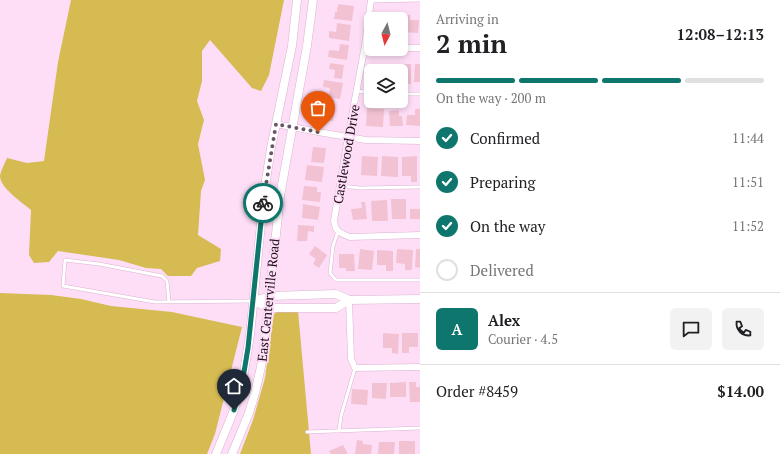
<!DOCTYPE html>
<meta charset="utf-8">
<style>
:root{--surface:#fff;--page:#f2f2f2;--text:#202124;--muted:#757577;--line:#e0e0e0;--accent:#0f766e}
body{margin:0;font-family:"PT Serif",serif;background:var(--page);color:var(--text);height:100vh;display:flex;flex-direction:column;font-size:15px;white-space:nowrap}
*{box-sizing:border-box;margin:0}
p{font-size:13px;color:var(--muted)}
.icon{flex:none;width:22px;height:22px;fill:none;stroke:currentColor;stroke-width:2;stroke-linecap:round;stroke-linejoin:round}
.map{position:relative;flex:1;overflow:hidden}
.side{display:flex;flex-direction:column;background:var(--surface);width:360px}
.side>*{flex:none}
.needle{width:26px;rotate:187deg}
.buttons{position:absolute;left:364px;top:12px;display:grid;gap:8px}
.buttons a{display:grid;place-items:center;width:44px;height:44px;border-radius:6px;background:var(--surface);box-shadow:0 2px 6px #0003;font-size:20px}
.pin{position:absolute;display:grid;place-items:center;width:34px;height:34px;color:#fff;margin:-41px -17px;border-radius:50% 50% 50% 0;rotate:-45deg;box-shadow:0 0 4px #0007}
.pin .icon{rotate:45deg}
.courier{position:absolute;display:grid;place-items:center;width:40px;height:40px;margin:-20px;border:3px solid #0f766e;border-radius:50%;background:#fff;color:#222;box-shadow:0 1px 5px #0007}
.headline em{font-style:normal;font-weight:700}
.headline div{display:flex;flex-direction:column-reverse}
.headline{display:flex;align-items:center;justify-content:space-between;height:68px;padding:0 16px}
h1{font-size:26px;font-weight:700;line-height:30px}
.bar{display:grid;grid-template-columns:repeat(4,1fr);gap:6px 4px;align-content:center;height:48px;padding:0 16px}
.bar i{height:5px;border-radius:3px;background:var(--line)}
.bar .on{background:var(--accent)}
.bar p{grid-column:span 4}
.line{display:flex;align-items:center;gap:10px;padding:0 16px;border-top:1px solid var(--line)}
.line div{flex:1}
.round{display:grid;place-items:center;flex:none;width:42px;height:42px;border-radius:6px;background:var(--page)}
ol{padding:0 16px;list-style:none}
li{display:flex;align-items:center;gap:12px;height:44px}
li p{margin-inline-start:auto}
li .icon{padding:4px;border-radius:50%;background:var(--accent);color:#fff;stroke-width:4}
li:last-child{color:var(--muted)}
li i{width:22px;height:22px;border:2px solid var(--line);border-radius:50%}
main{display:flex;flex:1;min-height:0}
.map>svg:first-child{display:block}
</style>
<main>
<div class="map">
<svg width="420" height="454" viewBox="0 0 420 454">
<rect width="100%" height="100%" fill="#fedef6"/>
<g fill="#d6bb53">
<path d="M71 0H284L269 75 261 91 252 88 210 40 202 51V81L197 101 204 120 198 144 205 180 201 191 198 235 221 249 220 261 197 268 191 276H168L161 269 146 268 119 260 58 251 49 262 34 263 29 255 31 210C23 203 0 188 0 176 1 170 5 163 7 158L27 163 44 161 58 62Z"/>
<polygon points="0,293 51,295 81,299 111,306 172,312 242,327 215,434 207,454 0,454"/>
<polygon points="279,311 298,311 311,454 240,454 253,420 265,378 273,320 274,314"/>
</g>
<g fill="#f2c2d3">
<polygon points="338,4 354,6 352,21 334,19 335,12 337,12"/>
<polygon points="402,15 410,15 410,20 419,20 418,33 402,32"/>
<polygon points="337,23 351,25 349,41 329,38 329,31 336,32"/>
<polygon points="340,44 349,45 347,60 328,57 329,50 339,51"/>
<polygon points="330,63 344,65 342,79 334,78 335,70 329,69"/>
<polygon points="395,64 411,64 411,84 401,84 401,71 395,71"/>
<polygon points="415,64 420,64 420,82 414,82"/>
<rect x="375" y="66" width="16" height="5"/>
<polygon points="324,80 343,83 340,99 328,97 330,88 323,87"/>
<polygon points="322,106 335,108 333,121 320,119"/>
<polygon points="367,108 384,109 383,127 366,126"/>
<polygon points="415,109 420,109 420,126 406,125 407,115 415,115"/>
<polygon points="399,110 399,116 402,116 403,126 390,126 389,111"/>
<polygon points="313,147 326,148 324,163 311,162"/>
<polygon points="362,156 378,157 377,176 361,175"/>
<polygon points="382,156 398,157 398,177 381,176"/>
<polygon points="417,156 417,182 411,182 411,176 402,176 402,157"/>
<polygon points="307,165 324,167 322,182 305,180"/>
<polygon points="304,186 317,187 317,192 321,192 320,202 302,200"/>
<polygon points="391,199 406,199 406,219 392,219"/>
<polygon points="387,200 388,221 372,221 371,201"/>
<polygon points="361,202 365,202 367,219 353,220 351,209 362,208"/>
<polygon points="303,204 320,207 318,220 302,218"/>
<rect x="410" y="209" width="10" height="10"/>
<polygon points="298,225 314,226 314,232 308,231 307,241 297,241"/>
<polygon points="315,246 327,255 319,268 313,264 316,259 309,254"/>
<polygon points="360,249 374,251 372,270 358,269"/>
<polygon points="397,249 413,250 412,270 405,270 405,264 396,263"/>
<polygon points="416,249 420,249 420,268 415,267"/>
<polygon points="377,250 393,251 393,271 386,271 386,265 377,265"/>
<polygon points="339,254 354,254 355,271 346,271 346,268 339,268"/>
<polygon points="383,333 399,334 398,354 392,353 392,348 383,348"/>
<polygon points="402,333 418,333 418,347 409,347 409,353 402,353"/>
<polygon points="406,382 406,397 390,397 390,383"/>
<polygon points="409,382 416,382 416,387 420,387 420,402 410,402"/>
<polygon points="372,383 387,383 386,399 372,398"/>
<polygon points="352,389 368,390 367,405 351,404"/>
<polygon points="357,440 363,441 363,444 372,445 371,454 355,454"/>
<rect x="399" y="441" width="16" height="13"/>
<polygon points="379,442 395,442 394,454 378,454"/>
<polygon points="343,445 348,454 331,454 329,451"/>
</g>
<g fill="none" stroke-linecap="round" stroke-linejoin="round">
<defs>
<g id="lane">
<polyline points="371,1 420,0"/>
<polyline points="357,91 371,93"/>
<polyline points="401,94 420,94"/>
<polyline points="340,186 360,188 420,187"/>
<polyline points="338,231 333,246 330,273 336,280 420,280"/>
<polyline points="169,302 167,281 162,276 99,264 65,260 63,286 155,302 253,301"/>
<polyline points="339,431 341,416 355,368"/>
<polyline points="307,432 420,428"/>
</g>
<g id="street">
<path d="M371 0 365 45 348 137 334 221C336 233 340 233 350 237L420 235"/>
<polyline points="401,48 420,48"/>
<polyline points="276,124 318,132 366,140 420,141"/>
<polyline points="349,300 351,359 355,368 420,367"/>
</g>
<g id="secondary">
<polyline points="254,301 270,296 336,294 349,300 420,299"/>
<polyline points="254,301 268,308 336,308 349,300"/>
<polyline points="216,454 234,410 242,384 250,335 264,193 271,148 292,46 297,0"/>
<polyline points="232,454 249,413 255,393 263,358 280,196 307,46 313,0"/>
</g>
</defs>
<use href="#lane" stroke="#dab3d0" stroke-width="4"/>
<use href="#street" stroke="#dab3d0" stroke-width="7"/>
<use href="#secondary" stroke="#dab3d0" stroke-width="9"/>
<use href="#lane" stroke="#fff" stroke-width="3"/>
<use href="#street" stroke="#fff" stroke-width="6"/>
<use href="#secondary" stroke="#fff" stroke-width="8"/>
</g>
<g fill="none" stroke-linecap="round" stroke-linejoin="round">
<polyline stroke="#6a5666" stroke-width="4" stroke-dasharray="0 7.2" points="263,203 276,124 318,132"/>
<polyline stroke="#0f766e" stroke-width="5" points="234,410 242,384 248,348 263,203"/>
</g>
<g text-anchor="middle" stroke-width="4" stroke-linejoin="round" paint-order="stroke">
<g font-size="13" fill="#1b0d18" stroke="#fedef6">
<text transform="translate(346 154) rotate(-80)" y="5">Castlewood Drive</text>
<text transform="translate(268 300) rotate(-84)" y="5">East Centerville Road</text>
</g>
</g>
</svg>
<div class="buttons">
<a><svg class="needle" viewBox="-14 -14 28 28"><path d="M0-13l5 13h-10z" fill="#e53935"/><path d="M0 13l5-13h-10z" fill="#757577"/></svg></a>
<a><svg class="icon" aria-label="layers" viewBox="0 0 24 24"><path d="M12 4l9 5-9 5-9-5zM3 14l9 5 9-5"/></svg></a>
</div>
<div class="pin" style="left:318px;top:132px;background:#ea580c"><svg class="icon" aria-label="bag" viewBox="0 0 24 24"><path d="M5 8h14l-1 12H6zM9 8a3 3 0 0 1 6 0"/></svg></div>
<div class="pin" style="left:234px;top:410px;background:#1f2937"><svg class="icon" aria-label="home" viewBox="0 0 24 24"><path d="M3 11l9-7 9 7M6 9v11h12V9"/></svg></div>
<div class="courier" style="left:263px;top:203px"><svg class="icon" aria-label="bike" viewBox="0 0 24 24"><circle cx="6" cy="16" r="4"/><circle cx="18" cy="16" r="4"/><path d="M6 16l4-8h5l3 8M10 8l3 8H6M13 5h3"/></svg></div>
</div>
<section class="side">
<div class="headline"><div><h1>2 min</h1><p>Arriving in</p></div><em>12:08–12:13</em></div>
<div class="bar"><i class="on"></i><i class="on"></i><i class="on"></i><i></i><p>On the way · 200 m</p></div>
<ol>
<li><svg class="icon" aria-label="check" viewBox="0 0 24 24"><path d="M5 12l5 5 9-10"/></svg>Confirmed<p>11:44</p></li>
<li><svg class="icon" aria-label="check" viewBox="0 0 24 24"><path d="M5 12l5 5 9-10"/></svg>Preparing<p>11:51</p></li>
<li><svg class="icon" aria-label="check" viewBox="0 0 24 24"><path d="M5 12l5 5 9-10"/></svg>On the way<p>11:52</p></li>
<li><i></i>Delivered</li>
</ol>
<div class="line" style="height:72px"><b class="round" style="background:var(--accent);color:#fff">A</b><div><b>Alex</b><p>Courier · 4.5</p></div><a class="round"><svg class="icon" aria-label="chat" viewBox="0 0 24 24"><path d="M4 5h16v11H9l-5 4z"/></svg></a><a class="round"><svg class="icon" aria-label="phone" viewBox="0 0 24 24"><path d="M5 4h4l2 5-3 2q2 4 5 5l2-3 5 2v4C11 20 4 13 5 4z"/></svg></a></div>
<div class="line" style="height:52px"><div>Order #8459</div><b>$14.00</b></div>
</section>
</main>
